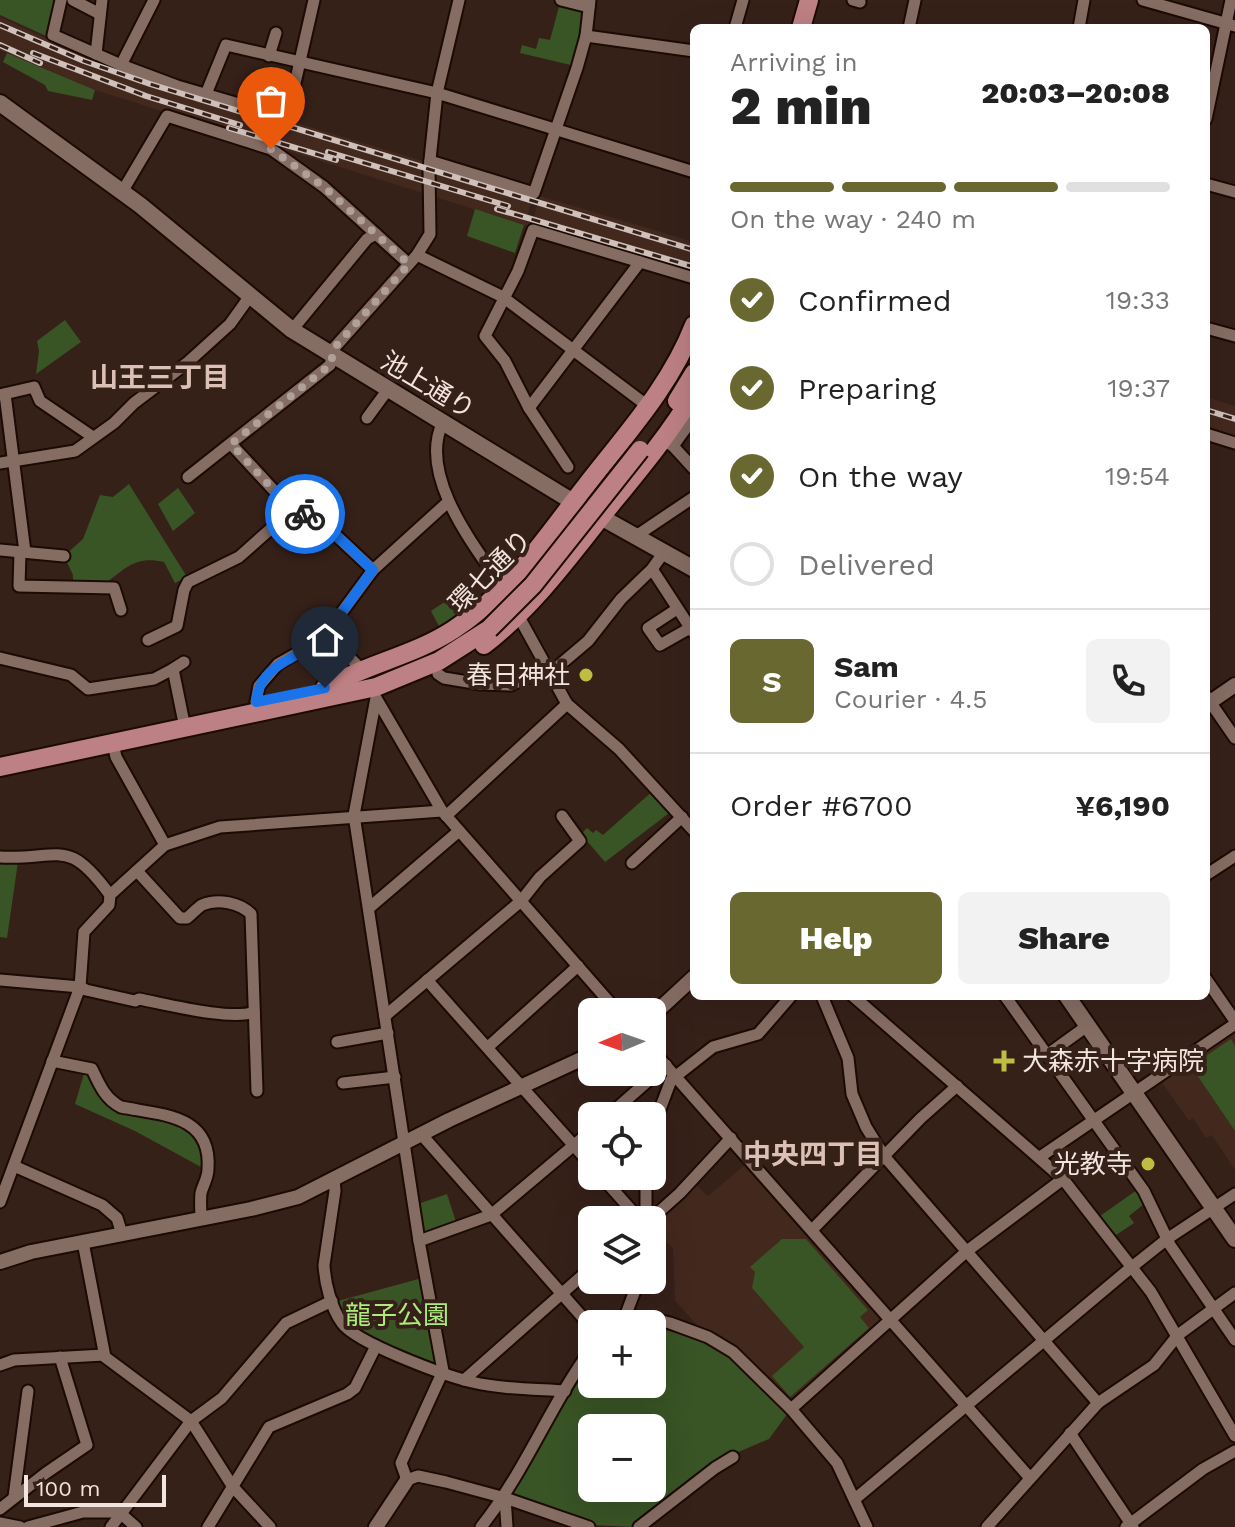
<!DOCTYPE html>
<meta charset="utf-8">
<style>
:root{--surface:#fff;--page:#f2f2f2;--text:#222;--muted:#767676;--line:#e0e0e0;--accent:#696830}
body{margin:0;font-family:"Work Sans","Noto Sans JP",sans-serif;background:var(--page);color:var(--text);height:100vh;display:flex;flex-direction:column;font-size:30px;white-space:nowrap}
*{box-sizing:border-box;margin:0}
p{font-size:26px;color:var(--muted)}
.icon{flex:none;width:44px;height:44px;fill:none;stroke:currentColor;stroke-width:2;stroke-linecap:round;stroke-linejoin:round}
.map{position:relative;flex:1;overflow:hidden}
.side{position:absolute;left:690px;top:24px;width:520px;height:976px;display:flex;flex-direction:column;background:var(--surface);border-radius:12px;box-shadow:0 8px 32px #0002}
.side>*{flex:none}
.needle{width:52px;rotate:268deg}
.buttons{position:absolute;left:578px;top:998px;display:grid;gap:16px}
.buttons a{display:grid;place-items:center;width:88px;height:88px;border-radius:12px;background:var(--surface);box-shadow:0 8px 32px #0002;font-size:40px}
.scale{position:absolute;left:24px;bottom:20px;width:142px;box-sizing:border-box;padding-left:8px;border:4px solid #f2e4df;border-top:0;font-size:22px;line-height:28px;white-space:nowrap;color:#f2e4df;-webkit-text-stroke:6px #362119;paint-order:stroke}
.pin{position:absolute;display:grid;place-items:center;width:68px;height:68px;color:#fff;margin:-82px -34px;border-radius:50% 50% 50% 0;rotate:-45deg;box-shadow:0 0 8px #0007}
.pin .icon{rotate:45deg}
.courier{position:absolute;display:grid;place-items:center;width:80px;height:80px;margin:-40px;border:6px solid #1a73e8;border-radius:50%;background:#fff;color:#222;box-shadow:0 2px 10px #0007}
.headline em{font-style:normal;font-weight:800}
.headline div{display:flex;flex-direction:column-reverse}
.headline{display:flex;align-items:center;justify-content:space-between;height:136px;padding:0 40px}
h1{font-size:52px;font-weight:800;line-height:60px}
.bar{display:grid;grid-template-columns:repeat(4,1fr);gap:12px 8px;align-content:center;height:96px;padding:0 40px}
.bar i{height:10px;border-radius:6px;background:var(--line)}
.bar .active{background:var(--accent)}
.bar p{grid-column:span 4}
.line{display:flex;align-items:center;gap:20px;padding:0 40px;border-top:2px solid var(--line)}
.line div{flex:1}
.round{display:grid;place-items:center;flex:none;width:84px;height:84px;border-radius:12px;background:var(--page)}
ol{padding:0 40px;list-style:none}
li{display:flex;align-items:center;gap:24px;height:88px}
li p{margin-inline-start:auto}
li .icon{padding:8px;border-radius:50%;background:var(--accent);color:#fff;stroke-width:4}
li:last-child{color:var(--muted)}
li i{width:44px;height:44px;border:4px solid var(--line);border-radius:50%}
.action{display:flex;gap:16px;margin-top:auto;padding:16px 40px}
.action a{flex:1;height:92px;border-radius:12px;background:var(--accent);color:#fff;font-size:32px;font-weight:800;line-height:92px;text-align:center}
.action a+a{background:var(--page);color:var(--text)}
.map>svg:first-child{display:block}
</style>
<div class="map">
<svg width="1235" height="1527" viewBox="0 0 1235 1527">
<rect width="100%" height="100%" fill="#362119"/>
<g fill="#43281e">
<polygon points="0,17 87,57 147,78 533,194 526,222 532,223 540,196 694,242 694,275 524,225 95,90 0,50"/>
<polygon points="1206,397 1235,406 1235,440 1206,431"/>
<polygon points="1232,1032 1235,1033 1235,1170 1212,1135 1206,1138 1193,1118 1189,1121 1161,1081"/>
<polygon points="747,1163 881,1320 794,1401 739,1350 700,1328 675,1301 673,1248 652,1231 658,1219 694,1183 708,1196"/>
</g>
<g fill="#395425" fill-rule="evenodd">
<polygon points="0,0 54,0 46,36 0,15"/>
<polygon points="560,3 585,10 583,36 575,66 520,53 522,45 536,49 539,38 550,40"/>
<polygon points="7,53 95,90 92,100 48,91 45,85 3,62"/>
<polygon points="475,209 524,225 515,253 467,236"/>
<polygon points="65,320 81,342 36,374 39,351 37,341"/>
<path d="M129 484 187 577 175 583 164 562C136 556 127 567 106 583L73 585V575L64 556 83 539 100 495 113 497Z"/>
<polygon points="178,488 195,513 173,531 158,504"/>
<polygon points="467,587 477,601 442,632 431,611"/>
<polygon points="654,790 673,810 605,862 581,834 587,828 593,833 596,830 603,835"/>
<polygon points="0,860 18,862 7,938 0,937"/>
<polygon points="1231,1039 1235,1046 1235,1131 1191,1066"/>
<polygon points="85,1070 102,1096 175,1122 194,1132 203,1148 204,1164 201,1167 135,1131 75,1104"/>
<polygon points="1137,1190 1144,1204 1129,1216 1134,1223 1116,1235 1100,1216"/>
<polygon points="447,1194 456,1222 421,1235 415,1205"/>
<polygon points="782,1239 806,1239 868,1310 860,1317 869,1328 790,1397 772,1376 804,1347 752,1288 755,1272 750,1267"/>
<path d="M422 1278 436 1363C412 1354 365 1343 348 1324 343 1318 341 1308 338 1301Z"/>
<path d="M652 1326 726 1348 788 1413 769 1439 736 1453 635 1527 591 1525 508 1495 592 1351V1384H652ZM592 1428H652V1488H592Z"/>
</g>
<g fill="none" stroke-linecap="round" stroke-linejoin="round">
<defs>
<g id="minor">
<polyline points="61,0 53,35 121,65 177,86 287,118 314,0"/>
<polyline points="73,0 100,14"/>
<polyline points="561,0 589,7"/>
<polyline points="853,0 860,2"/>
<polyline points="1143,0 1235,26"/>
<polyline points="735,28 743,0"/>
<polyline points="909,28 915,0"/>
<polyline points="1079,28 1084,0"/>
<polyline points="586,36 694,51"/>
<polyline points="96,54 102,0"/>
<polyline points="269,56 276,33"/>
<polyline points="121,65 154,0"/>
<polyline points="206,94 226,45 437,93 694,172"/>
<polyline points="1206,119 1231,0"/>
<polyline points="430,161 534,193 577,68 586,36 590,0"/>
<polyline points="1206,184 1235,192"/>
<polyline points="122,192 167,116 271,149 324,187 409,264"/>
<polyline points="417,255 503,297 649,407"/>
<polyline points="1206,328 1235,336"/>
<polyline points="292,330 367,239 376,234"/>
<polyline points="5,394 25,552"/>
<polyline points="0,395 34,387 40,401 93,437"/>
<polyline points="529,408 505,361 485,336 518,271 533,230 694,278"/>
<polyline points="367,418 389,388"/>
<path d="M443 422C417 475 475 547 504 589"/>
<polyline points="1206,434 1235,443"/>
<polyline points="662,439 673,446 694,417"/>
<polyline points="231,444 292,510 325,525 373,570"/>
<polyline points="673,446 694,469"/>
<polyline points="0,463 75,451 114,423 134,403 187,363 230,324 250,296"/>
<polyline points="568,467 529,408 640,262"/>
<polyline points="188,477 330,365 335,347 417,255 430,234 429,169 437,93 459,0"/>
<polyline points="636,536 694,497"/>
<polyline points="0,550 64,556"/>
<polyline points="20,552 19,586 114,588 121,610"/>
<polyline points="652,569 693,632"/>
<polyline points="677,609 648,628 660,645 690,628"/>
<polyline points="519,617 567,704 619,749 694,831"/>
<polyline points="326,633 362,670"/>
<polyline points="148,640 177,626 184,590 188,582 239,557 292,510"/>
<polyline points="0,658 71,675 88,689 154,679 173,669 183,718"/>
<polyline points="173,669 184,662"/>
<polyline points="438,674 444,678 480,684 511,685 541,671 555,669 588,641 621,599 652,569 664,552"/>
<polyline points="1206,696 1235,738"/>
<polyline points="256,702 259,686 278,664 322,639 373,570 448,502"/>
<polyline points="113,744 116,757 165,845"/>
<polyline points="446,816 567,704"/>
<path d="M0 857C61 860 67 836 110 895"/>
<polyline points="632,863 682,817"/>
<path d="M137 871 180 918H187C192 914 197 908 202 905 218 898 240 903 251 914L257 1091"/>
<polyline points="1206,875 1235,856"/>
<polyline points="369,908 459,831"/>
<polyline points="1206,979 1235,1021"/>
<path d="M0 980 80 987 86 990 135 1001 139 999C166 1004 231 1021 254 1012"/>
<polyline points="427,980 592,1166"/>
<polyline points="822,996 848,1058 852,1094 866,1127 884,1156 1098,1403"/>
<polyline points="853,996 1063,1179 1151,1292 1235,1436"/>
<polyline points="1005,996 1144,1191 1170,1245 1235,1340"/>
<polyline points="385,1016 521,901 540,877 580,841 562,816"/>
<polyline points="337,1042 388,1033"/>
<polyline points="488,1047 578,966"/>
<polyline points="652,1050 1030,1478"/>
<polyline points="1047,1055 1087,1026"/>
<path d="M52 1061 92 1069C99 1084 105 1099 121 1107 161 1115 212 1114 208 1169 208 1178 203 1185 201 1193 200 1202 201 1211 201 1219"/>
<polyline points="343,1083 395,1077"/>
<polyline points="608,1116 666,1065"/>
<polyline points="421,1134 592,1328"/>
<polyline points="652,1156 659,1112 671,1080 713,1047 758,1034 791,996"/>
<polyline points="1040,1157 1235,1024"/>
<polyline points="14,1166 102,1205 117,1218 122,1234"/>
<polyline points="601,1176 640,1220"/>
<polyline points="646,1176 646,1220"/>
<path d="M334 1179 335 1191 324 1265C325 1283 331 1308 342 1323 356 1343 446 1376 472 1382 501 1389 534 1389 565 1391"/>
<polyline points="0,1202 80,987 84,932 109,905 110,895 165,845 220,827 442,811"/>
<polyline points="650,1220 680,1193 731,1138"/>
<polyline points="812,1230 921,1118 957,1086"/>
<polyline points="419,1241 491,1215 592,1130"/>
<polyline points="83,1242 105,1357 191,1421 233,1487 270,1527"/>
<polyline points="623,1322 639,1280"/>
<polyline points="617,1324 654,1319 670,1323 708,1337 733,1352 791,1409 837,1463 867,1527"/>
<polyline points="0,1365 14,1360 104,1355"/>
<polyline points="464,1380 592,1267"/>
<polyline points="791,1409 967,1251 1063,1179"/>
<polyline points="1070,1433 1133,1527"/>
<polyline points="14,1497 28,1391"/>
<polyline points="505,1498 507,1527"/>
<polyline points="855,1499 1128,1270 1167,1239 1235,1194"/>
<polyline points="0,1509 46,1473 87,1445 60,1357"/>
<polyline points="0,1523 20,1527"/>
<polyline points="28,1527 83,1512 119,1512 136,1527"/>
<polyline points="111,1527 191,1421 222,1398 286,1323 332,1301"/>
<polyline points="208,1527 269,1427 347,1394 355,1388 376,1346"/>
<path d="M481 1527C525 1472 550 1405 592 1348"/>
<polyline points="589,1527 505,1498 446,1482 418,1476 407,1480 401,1463 443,1371 419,1241 354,815 376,698 442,811 618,1012"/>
<polyline points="639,1527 715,1468 733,1457"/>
<polyline points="987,1527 1098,1403 1154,1365 1178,1335 1235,1293"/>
<polyline points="1126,1527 1203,1469 1235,1451"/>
</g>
<g id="tertiary">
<polyline points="1206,705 1235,685"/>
<polyline points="652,1016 694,977"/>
<polyline points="0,1262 31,1252 251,1209 298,1197 449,1120 592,1054"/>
<polyline points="376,1527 407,1480"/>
</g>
<g id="secondary">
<polyline points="0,103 140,205 292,330 565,497 694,569"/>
<polyline points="1067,996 1235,1239"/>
</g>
<g id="primary">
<polyline points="801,28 809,0"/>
<polyline points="677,401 694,373"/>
<path d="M484 645C533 607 567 560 605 512 636 474 669 435 694 393"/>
<path d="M325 688C366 664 413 656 453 630 510 593 545 538 585 487 625 435 670 387 694 325"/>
<polyline points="0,767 376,687 439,661 489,629"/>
</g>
</defs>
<use href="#minor" stroke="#1c0a04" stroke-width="15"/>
<use href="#tertiary" stroke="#1c0a04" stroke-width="18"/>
<use href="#secondary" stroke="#1c0a04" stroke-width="20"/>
<use href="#primary" stroke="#1c0a04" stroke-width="22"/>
<use href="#minor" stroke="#866d64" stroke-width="11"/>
<use href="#tertiary" stroke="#866d64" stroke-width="14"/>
<use href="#secondary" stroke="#866d64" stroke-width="16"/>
<use href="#primary" stroke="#bd8084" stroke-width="18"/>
<defs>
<g id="rail">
<polyline points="0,25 84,61 150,84 694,250"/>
<polyline points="0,45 40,63"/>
<polyline points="33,53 146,96 240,125"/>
<polyline points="229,128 336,160"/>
<polyline points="328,152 508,206"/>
<polyline points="497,209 694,267"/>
<polyline points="1206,410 1235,419"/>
</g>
</defs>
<use href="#rail" stroke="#cfc0bb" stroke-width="6"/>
<use href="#rail" stroke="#362119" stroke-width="3" stroke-dasharray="9" stroke-linecap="butt"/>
<defs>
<polyline id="primary-bridge" points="489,629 533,585 640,450"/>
</defs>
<use href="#primary-bridge" stroke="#1c0a04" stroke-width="22" stroke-linecap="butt"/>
<use href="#primary-bridge" stroke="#bd8084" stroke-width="18"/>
</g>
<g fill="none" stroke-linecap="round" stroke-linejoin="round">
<polyline stroke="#b0a09a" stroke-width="8" stroke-dasharray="0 14.4" points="271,149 324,187 409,264 335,347 330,365 231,444 292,510 305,514"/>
<path stroke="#1a73e8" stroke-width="10" d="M305 514 325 525 373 570C356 591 342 615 324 635 302 661 261 659 256 702L325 688"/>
</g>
<g fill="#bfbe42" stroke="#362119" stroke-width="3">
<circle cx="586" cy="675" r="8"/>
<path d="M1000 1049h8v8h8v8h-8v8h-8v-8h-8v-8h8z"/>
<circle cx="1148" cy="1164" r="8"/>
</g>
<g text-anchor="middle" stroke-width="8" stroke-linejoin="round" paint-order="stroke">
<g font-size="26" fill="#f2e4df" stroke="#362119">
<text transform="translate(428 385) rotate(31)" y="9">池上通り</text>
<text transform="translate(490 571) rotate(-45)" y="9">環七通り</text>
</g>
<g font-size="26" fill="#f2e4df" stroke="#362119" text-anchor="end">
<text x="570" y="684">春日神社</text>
<text x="1022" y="1070" text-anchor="start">大森赤十字病院</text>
<text x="1132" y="1173">光教寺</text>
</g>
<g font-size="26" fill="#adeb7f" stroke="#362119">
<text x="397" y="1324">龍子公園</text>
</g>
<g font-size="28" font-weight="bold" fill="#dcc0b6" stroke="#362119">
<text x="160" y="387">山王三丁目</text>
<text x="813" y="1164">中央四丁目</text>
</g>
</g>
</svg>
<div class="buttons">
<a><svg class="needle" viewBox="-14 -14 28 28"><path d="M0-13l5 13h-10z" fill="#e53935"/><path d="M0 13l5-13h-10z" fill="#767676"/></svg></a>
<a><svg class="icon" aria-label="locate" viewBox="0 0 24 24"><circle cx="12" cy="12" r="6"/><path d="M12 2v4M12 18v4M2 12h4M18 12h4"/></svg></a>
<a><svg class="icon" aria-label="layers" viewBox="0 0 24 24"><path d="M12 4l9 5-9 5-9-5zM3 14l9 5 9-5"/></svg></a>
<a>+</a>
<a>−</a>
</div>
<div class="scale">100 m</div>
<div class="pin" style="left:271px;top:149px;background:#ea580c"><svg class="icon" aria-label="bag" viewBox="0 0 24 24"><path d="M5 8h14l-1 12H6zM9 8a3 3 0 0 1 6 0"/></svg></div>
<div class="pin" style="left:325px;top:688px;background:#1f2937"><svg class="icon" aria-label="home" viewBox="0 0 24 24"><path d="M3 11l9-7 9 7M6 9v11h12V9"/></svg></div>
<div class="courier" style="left:305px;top:514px"><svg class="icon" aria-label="bike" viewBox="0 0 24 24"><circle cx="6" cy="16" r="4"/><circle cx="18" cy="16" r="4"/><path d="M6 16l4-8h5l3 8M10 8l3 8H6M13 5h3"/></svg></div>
<section class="side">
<div class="headline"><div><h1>2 min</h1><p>Arriving in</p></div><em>20:03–20:08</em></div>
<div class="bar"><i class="active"></i><i class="active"></i><i class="active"></i><i></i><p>On the way · 240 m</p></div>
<ol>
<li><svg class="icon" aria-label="check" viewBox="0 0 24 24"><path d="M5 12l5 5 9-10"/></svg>Confirmed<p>19:33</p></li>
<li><svg class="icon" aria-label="check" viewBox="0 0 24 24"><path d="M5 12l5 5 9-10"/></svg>Preparing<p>19:37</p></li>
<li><svg class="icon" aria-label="check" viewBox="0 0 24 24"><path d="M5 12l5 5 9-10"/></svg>On the way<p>19:54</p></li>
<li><i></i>Delivered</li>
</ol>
<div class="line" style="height:144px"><b class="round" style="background:var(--accent);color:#fff">S</b><div><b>Sam</b><p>Courier · 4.5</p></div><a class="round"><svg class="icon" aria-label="phone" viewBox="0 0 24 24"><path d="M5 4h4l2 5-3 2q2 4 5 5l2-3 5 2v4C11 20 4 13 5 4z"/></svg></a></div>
<div class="line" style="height:104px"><div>Order #6700</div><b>¥6,190</b></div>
<div class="action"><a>Help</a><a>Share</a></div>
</section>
</div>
